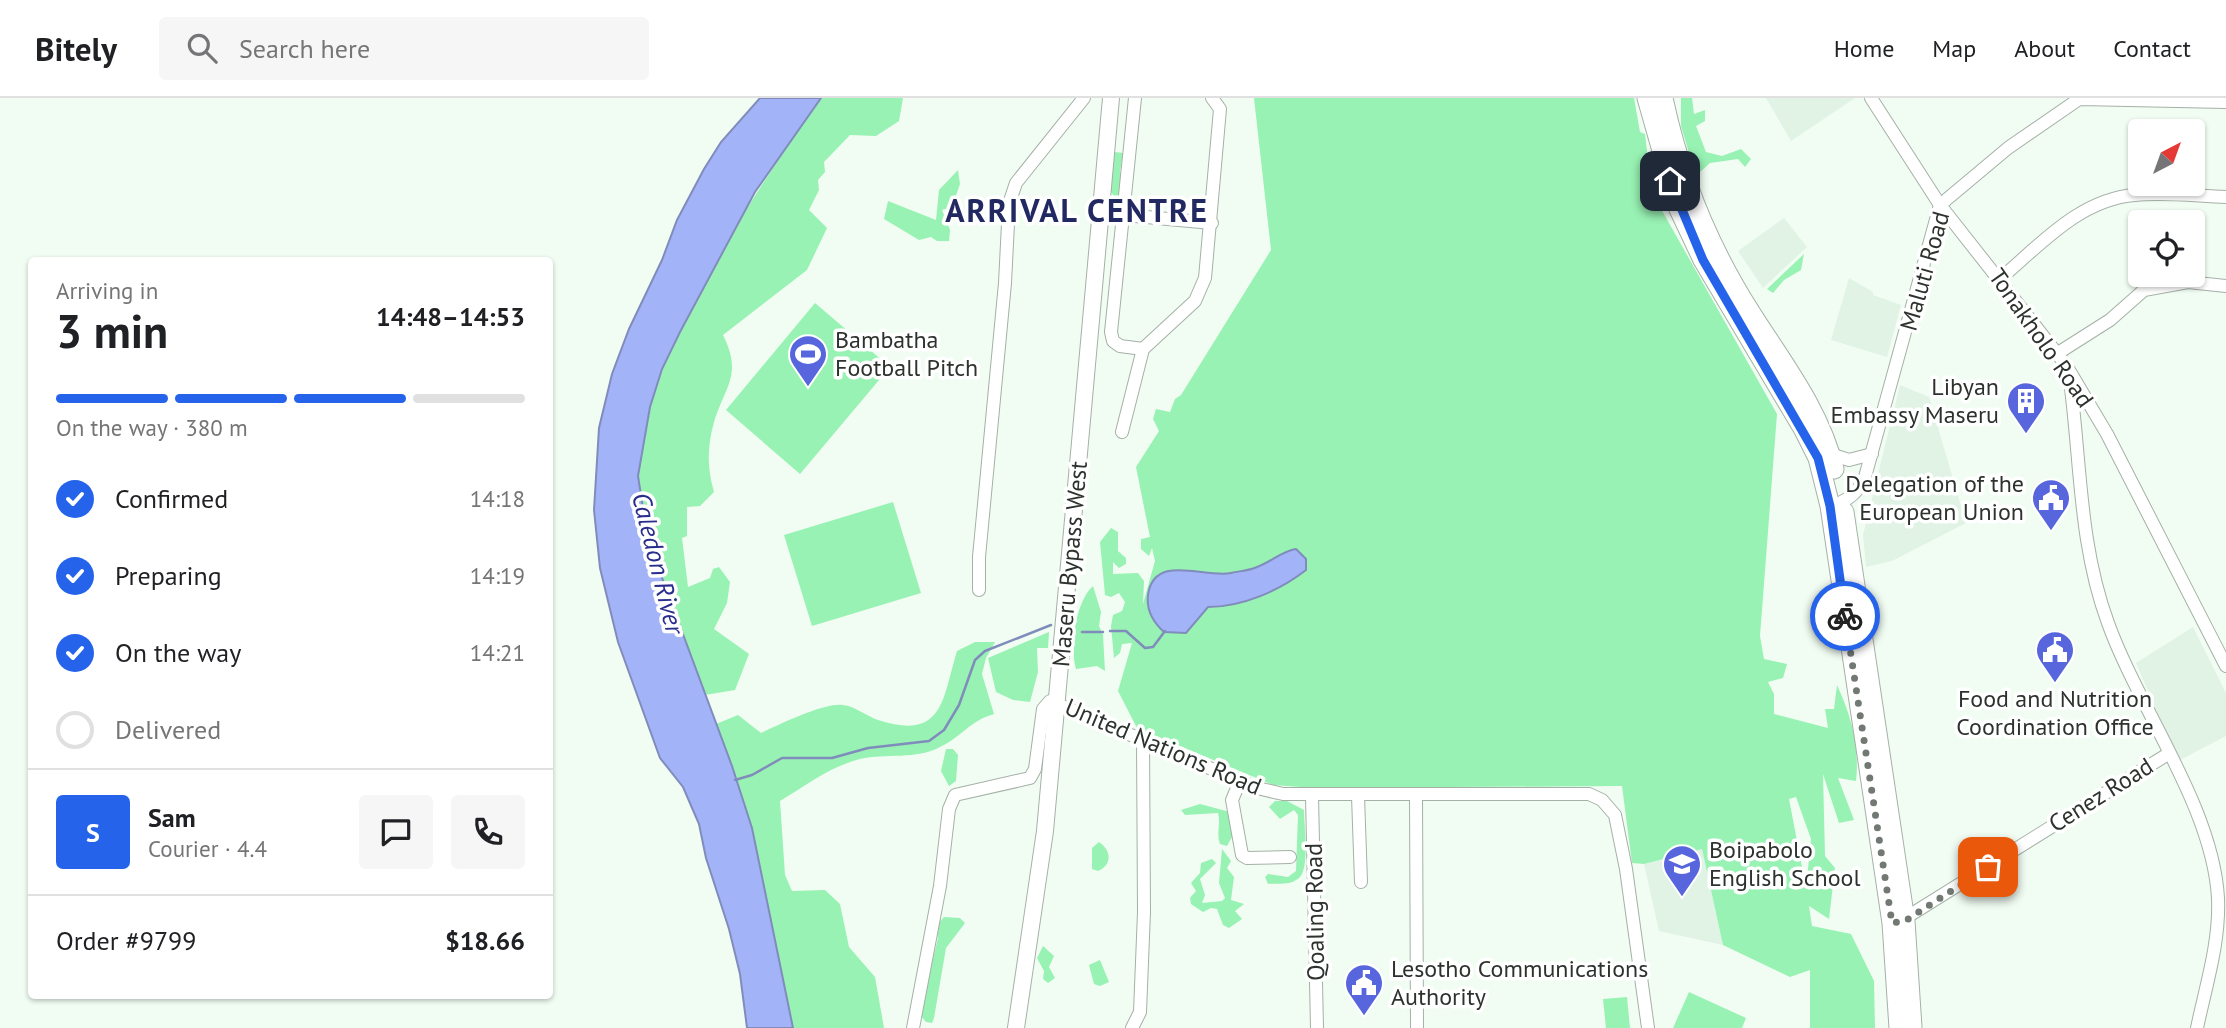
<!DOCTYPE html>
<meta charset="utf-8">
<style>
:root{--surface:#fff;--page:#f6f6f6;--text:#202124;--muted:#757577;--line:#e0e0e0;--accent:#2563eb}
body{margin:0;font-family:"PT Sans",sans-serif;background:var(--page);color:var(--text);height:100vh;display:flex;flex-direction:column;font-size:26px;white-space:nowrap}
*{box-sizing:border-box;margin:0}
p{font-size:23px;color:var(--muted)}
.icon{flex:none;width:38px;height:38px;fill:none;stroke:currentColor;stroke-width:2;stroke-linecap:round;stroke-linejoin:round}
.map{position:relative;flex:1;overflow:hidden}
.sheet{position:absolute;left:28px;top:159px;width:525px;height:742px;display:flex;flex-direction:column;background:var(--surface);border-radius:7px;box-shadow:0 2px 5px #0004}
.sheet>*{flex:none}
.needle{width:46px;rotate:41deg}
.fabs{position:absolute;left:2128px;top:21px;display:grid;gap:14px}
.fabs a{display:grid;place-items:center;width:77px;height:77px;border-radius:7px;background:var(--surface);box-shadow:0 2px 5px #0004;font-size:35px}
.pin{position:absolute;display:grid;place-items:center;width:60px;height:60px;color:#fff;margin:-30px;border-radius:14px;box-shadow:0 4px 10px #0006}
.courier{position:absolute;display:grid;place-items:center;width:70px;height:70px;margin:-35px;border:5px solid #2563eb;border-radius:50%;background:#fff;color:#222;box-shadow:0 2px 9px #0007}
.overview em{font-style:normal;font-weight:800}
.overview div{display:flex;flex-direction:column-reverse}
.overview{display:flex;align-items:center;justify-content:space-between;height:119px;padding:0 28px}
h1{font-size:46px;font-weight:800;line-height:52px}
.bar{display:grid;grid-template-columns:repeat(4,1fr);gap:10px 7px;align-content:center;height:84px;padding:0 28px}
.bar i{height:9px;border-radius:5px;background:var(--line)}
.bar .selected{background:var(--accent)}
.bar p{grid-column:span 4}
.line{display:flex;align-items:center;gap:18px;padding:0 28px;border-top:2px solid var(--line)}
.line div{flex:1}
.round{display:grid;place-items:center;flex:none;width:74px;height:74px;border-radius:7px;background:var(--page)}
ol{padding:0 28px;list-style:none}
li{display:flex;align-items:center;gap:21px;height:77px}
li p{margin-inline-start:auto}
li .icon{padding:7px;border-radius:50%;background:var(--accent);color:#fff;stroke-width:4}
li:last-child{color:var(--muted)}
li i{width:38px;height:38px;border:4px solid var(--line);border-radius:50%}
header{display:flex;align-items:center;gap:42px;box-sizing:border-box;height:98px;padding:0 35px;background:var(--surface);border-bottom:2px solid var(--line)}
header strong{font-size:33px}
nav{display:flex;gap:38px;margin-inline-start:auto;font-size:24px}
.search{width:490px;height:63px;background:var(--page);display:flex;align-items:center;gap:18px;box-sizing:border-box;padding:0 24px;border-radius:7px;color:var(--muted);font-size:26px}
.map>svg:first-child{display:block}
</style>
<header>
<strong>Bitely</strong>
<div class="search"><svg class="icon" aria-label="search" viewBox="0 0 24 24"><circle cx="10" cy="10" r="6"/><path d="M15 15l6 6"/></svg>Search here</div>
<nav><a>Home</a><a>Map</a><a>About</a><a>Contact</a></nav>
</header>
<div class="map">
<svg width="2226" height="930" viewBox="0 0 2226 930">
<rect width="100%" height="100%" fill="#f1fdf3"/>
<g fill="#e0f3e5">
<polygon points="1766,0 1855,0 1791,43"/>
<polygon points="1784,120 1807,149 1763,190 1738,153"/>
<polygon points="1849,180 1873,194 1873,197 1901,207 1887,259 1831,242"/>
<polygon points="1900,287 1929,299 1966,425 1892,463 1866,469 1863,437"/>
<polygon points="2193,529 2226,595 2226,638 2178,663 2136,565"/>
<polygon points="1702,750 1723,847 1659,833 1644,766"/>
</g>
<g fill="#98f2b3" fill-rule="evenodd">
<path d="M821 0H903L899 23 876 38 850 37 824 64 825 74 818 82 819 92 809 112 827 130 807 172 723 237C743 277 725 288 714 324 707 349 707 370 714 394L700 408 687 409V438L682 440 688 489 710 480 713 471 719 469 730 484 727 505 714 531 749 556 735 592 705 597C679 529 639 453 638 379 637 262 756 94 821 0Z"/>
<path d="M1254 0H1634L1640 34 1645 36 1652 95 1777 316 1760 538 1764 561 1787 566 1783 580 1768 584 1774 596V616L1828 630 1825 611H1834L1837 587C1851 617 1860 649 1856 683L1838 680 1854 722 1839 725 1823 676 1825 758 1835 770 1829 821 1809 808 1812 828 1851 836 1874 883 1875 930H1810V872L1790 879 1723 847 1702 751 1644 766 1632 765 1622 688 1314 690 1273 687 1137 630 1118 593 1132 545 1122 546 1120 555 1114 560 1111 528 1113 517 1122 513 1125 504 1119 495 1111 499 1105 497 1100 444 1111 430 1118 434V453L1126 460V466L1119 470 1113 464V476L1138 475 1144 483 1143 506 1155 463 1152 450 1149 458 1141 451V441L1150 439 1136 369 1159 333 1153 321 1156 311 1170 314 1175 301 1181 297 1271 152ZM1796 699 1811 741 1806 790 1789 701Z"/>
<polygon points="1681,0 1692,0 1694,16 1705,12 1705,23 1696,28 1706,54 1722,58 1741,51 1751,61 1745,69 1738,61 1710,65 1699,75 1694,72 1681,28"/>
<polygon points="1115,54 1123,55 1120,74 1125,83 1119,98 1115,100 1106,86 1113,73 1109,67"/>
<polygon points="958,72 960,86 952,109 942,112 950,132 949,143 937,143 931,139 919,142 884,121 888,103 936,122 939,92"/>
<polygon points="1804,156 1801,172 1784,182 1773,195 1767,191"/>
<polygon points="815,205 890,269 800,376 726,312"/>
<polygon points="893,404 921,495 812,528 784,437"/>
<path d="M1093 488 1101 514 1099 528 1103 537 1105 573 1097 568 1076 571C1070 549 1075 504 1093 488Z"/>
<polygon points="1049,534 1048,550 1037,550 1038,574 1030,604 1013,602 996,594 988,560"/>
<path d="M975 544H995L986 560 982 576 994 616C969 623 962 639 940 649 916 662 886 655 860 661 829 669 807 687 780 703L785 777 792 793 825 792 840 806 849 849 875 879 884 930H793L752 730 716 626 738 617 761 635C778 627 825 604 843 607 855 608 866 618 878 622 944 643 942 602 957 553Z"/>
<polygon points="946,651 953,651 958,657 956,683 949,688 941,673"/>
<path d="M1275 703H1287L1304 712C1304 726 1310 772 1299 780 1289 788 1279 785 1268 786L1265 779 1268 776 1288 779 1296 773 1298 717 1294 712 1280 721 1269 709Z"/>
<path d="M1200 706 1230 714 1233 737 1227 748 1220 746C1216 735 1221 725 1218 715L1185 717 1181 712Z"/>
<path d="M1099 744C1112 753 1112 767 1098 773L1092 771V750Z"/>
<polygon points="1222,751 1231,763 1227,770 1234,779 1231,802 1244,806 1235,813 1242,821 1229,830 1223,827 1217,811 1211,810 1203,814 1191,806 1190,800 1196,793 1191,785 1200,775 1201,765 1212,761 1216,765 1200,781 1205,797 1202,805 1222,803 1225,800 1219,785"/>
<polygon points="944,819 960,820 965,825 946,850 934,920 932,925 926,924 921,918 921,911 938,840 936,828"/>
<polygon points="1043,848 1054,858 1049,869 1055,880 1048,885 1043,881 1044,873 1037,860"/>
<polygon points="1100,862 1109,884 1100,888 1094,886 1089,867"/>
<polygon points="1689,894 1746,920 1742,930 1673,930"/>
<polygon points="1627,899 1630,930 1606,930 1603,901"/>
</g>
<g fill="#a3b3f7" stroke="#808cbb" stroke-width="2">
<polygon points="760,0 821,0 755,94 680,234 662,271 650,309 638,378 648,442 732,668 752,730 793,930 747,930 740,876 729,831 706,760 699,726 683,689 660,660 618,544 600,470 594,412 599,330 612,276 629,231 662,162 677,122 704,71 721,44"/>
<path d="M1296 451 1306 461V472C1279 493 1242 509 1208 509L1186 535 1164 534C1153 524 1146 512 1148 497 1154 454 1206 481 1231 475 1239 473 1249 473 1257 469 1271 464 1282 453 1296 451Z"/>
</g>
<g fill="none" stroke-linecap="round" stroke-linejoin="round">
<g stroke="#808cbb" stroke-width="2.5">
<polyline points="1110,533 1126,533 1145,550 1153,549 1165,533"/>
<polyline points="1082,534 1103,534"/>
<polyline points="735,682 752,677 782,660 832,660 868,650 929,643 944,632 959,607 975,562 985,553 1051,527"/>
</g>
<defs>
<g id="minor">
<polyline points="1135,0 1111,234 1113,243 1120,248 1143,251"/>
<polyline points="1871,0 1940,107 2066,267 2107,336 2226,568"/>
<polyline points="1124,117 1212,125"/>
<path d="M2001 180C2040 147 2080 101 2135 97 2164 94 2196 98 2226 99"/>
<polyline points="2058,255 2110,222 2144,192 2188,184 2226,188"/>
<path d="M2069 275C2081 359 2078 444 2108 525 2139 611 2213 709 2218 800 2220 844 2206 887 2197 930"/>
<polyline points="1122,334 1143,251 1195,203 1205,180 1220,11 1212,0"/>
<polyline points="1830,356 1849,362 1872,356"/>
<path d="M1830 408C1847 404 1858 395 1865 379L1940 107 2008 50 2079 1 2226 4"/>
<polyline points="979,492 979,459 1005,185 1009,106 1016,85 1084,0"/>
<polyline points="1240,683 1232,702 1242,757 1247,760 1290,759"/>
<polyline points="1416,697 1417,930"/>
<polyline points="1312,698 1317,930"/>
<polyline points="1358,698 1361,784"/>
<polyline points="1899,824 2168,656"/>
<polyline points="913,930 940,788 949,711 955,697 1030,680 1035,671 1043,611 1050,603 1257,690 1283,696 1589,696 1602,702 1615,717 1626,771 1648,930"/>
<polyline points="1132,930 1140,914 1144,814 1143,641"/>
</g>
<polyline id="major" points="1016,930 1045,733 1111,0"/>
<g id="highway">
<polyline points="1647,0 1678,109 1703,162 1804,332 1818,360 1830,408 1892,825 1899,930"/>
<path d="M1663 0C1677 66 1701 130 1735 189 1769 249 1818 303 1834 371"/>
<polyline points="1844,414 1905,823 1912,929"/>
</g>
</defs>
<use href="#minor" stroke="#a5b0a7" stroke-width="14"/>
<use href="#major" stroke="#a5b0a7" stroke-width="18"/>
<use href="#highway" stroke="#a5b0a7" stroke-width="21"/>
<use href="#minor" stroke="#fff" stroke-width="12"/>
<use href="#major" stroke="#fff" stroke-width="16"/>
<use href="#highway" stroke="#fff" stroke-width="19"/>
</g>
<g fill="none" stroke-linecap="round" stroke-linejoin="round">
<polyline stroke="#727973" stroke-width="7" stroke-dasharray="0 12.6" points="1845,518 1892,825 1905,823 1988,769"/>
<polyline stroke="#2563eb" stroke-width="9" points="1670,83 1703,162 1818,360 1830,408 1845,518"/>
</g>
<defs>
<symbol id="stadium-pin" viewBox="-11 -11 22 30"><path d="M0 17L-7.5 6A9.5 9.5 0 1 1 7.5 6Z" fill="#5766dd" stroke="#fff"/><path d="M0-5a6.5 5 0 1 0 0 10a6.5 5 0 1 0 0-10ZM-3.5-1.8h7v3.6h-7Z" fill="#fff"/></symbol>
<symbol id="building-pin" viewBox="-11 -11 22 30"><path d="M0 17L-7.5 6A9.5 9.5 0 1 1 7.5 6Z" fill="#5766dd" stroke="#fff"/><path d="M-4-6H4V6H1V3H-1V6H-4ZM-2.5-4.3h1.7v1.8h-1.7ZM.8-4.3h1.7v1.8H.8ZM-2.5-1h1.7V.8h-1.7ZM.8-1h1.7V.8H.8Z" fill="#fff"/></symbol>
<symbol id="civic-pin" viewBox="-11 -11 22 30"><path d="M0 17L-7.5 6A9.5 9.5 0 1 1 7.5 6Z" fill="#5766dd" stroke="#fff"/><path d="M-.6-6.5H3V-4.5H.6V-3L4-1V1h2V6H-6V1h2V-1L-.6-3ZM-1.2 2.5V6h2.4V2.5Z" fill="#fff"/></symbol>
<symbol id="school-pin" viewBox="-11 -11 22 30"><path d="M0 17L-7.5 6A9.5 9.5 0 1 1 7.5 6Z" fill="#5766dd" stroke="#fff"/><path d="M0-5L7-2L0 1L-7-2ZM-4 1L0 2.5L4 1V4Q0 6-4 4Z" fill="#fff"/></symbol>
</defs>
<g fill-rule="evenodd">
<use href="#stadium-pin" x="786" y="234" width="44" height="60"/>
<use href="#building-pin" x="2004" y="281" width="44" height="60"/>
<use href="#civic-pin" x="2029" y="378" width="44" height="60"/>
<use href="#civic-pin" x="2033" y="530" width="44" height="60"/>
<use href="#school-pin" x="1660" y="744" width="44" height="60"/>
<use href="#civic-pin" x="1342" y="863" width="44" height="60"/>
</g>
<g text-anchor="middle" stroke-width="7" stroke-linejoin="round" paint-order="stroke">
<g font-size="24" fill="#2d322e" stroke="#fff">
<text transform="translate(1925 173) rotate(-74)" y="8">Maluti Road</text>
<text transform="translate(2041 240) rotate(55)" y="8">Tonakholo Road</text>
<text transform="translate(1070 466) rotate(-85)" y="8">Maseru Bypass West</text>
<text transform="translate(1163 649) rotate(23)" y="8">United Nations Road</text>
<text transform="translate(2101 697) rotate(-32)" y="8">Cenez Road</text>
<text transform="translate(1315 814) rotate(-91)" y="8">Qoaling Road</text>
</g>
<g font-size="24" fill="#2d322e" stroke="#fff" text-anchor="start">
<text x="835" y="250">Bambatha<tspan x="835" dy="28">Football Pitch</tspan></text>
<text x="1999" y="297" text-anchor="end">Libyan<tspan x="1999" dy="28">Embassy Maseru</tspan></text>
<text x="2024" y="394" text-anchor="end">Delegation of the<tspan x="2024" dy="28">European Union</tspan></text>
<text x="2055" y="609" text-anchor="middle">Food and Nutrition<tspan x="2055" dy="28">Coordination Office</tspan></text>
<text x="1709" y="760">Boipabolo<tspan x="1709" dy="28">English School</tspan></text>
<text x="1391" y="879">Lesotho Communications<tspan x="1391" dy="28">Authority</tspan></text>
</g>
<g font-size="26" font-style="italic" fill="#292d8b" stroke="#fff">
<text transform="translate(658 465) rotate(76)" y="9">Caledon River</text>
</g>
<g font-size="32" font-weight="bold" letter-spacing="2" fill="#222962" stroke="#fff">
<text x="1077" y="124">ARRIVAL CENTRE</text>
</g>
</g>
</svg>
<div class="fabs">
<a><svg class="needle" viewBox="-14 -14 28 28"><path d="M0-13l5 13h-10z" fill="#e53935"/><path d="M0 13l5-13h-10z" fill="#757577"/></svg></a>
<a><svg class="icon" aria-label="locate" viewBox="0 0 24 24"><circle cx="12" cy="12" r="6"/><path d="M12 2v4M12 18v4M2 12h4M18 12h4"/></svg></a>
</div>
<div class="pin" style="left:1988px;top:769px;background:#ea580c"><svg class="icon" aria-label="bag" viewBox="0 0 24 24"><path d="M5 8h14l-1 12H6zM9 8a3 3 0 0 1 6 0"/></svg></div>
<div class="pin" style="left:1670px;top:83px;background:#1f2937"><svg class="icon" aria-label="home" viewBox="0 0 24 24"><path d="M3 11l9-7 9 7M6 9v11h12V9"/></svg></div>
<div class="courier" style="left:1845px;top:518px"><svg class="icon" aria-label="bike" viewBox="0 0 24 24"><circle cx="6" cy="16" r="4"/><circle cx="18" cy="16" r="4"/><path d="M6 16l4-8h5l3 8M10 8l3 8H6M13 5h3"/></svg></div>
<section class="sheet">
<div class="overview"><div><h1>3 min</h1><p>Arriving in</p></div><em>14:48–14:53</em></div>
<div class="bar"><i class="selected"></i><i class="selected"></i><i class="selected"></i><i></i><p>On the way · 380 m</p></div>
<ol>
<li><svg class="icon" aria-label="check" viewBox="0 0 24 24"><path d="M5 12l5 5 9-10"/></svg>Confirmed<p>14:18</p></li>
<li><svg class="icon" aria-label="check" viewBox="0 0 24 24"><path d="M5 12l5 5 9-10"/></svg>Preparing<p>14:19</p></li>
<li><svg class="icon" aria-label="check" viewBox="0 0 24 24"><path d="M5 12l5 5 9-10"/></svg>On the way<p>14:21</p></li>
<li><i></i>Delivered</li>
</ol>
<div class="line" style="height:126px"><b class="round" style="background:var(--accent);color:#fff">S</b><div><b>Sam</b><p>Courier · 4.4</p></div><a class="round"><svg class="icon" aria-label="chat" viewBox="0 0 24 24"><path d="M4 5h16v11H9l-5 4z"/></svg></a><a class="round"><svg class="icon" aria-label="phone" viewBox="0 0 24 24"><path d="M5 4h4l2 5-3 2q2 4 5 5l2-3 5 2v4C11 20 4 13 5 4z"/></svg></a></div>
<div class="line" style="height:91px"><div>Order #9799</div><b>$18.66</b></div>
</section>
</div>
